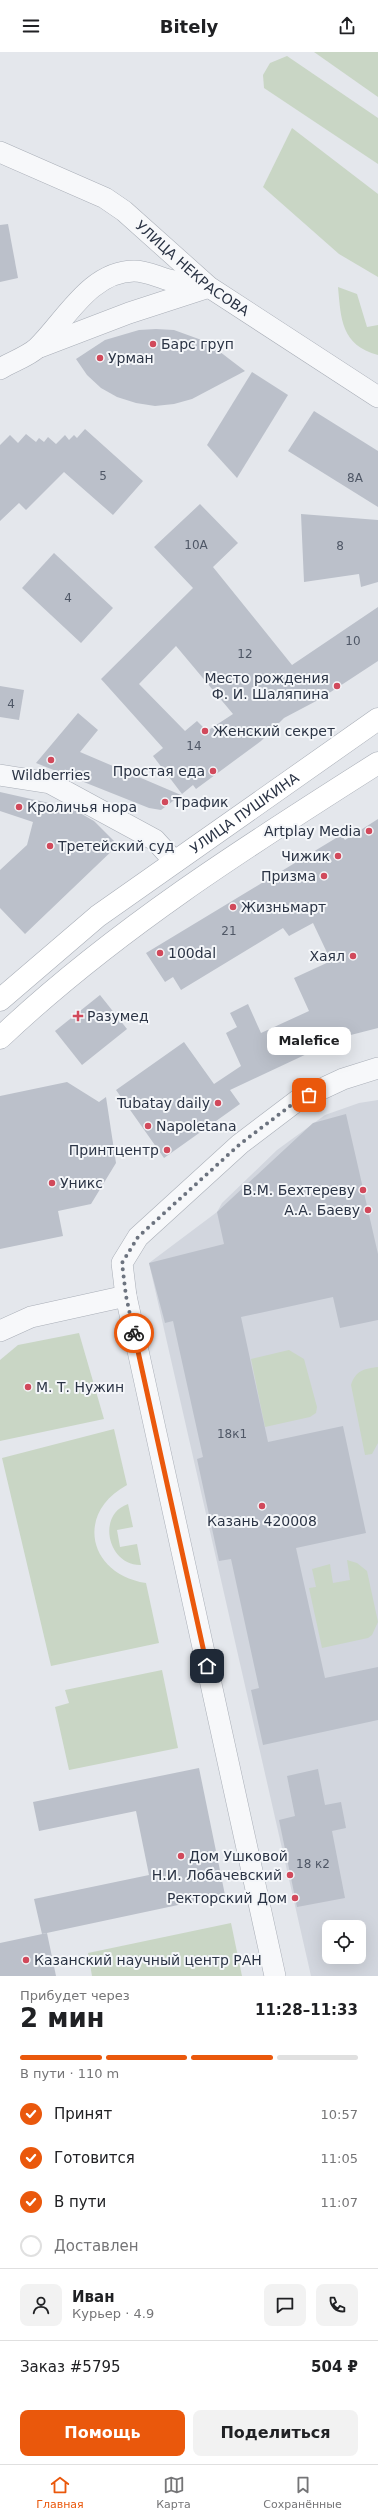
<!DOCTYPE html>
<html lang="ru">
<meta charset="utf-8">
<style>
:root{--surface:#fff;--page:#f2f2f2;--text:#202124;--muted:#757577;--line:#e0e0e0;--accent:#ea580c}
body{margin:0;font-family:"DejaVu Sans",sans-serif;background:var(--page);color:var(--text);height:100vh;display:flex;flex-direction:column;font-size:15px;white-space:nowrap}
*{box-sizing:border-box;margin:0}
p{font-size:13px;color:var(--muted)}
.icon{flex:none;width:22px;height:22px;fill:none;stroke:currentColor;stroke-width:2;stroke-linecap:round;stroke-linejoin:round}
.map{position:relative;height:1924px;overflow:hidden}
.sheet{display:flex;flex-direction:column;background:var(--surface);flex:1}
.sheet>*{flex:none}
.tools{position:absolute;left:322px;top:1868px;display:grid;gap:8px}
.tools a{display:grid;place-items:center;width:44px;height:44px;border-radius:8px;background:var(--surface);box-shadow:0 4px 16px #0002;font-size:20px}
.pin{position:absolute;display:grid;place-items:center;width:34px;height:34px;color:#fff;margin:-17px;border-radius:8px;box-shadow:0 2px 6px #0006}
.courier{position:absolute;display:grid;place-items:center;width:40px;height:40px;margin:-20px;border:3px solid #ea580c;border-radius:50%;background:#fff;color:#222;box-shadow:0 1px 5px #0007}
.bubble{position:absolute;height:28px;border-radius:8px;background:var(--surface);box-shadow:0 4px 16px #0002;font-size:13px;font-weight:700;line-height:28px;text-align:center}
.summary em{font-style:normal;font-weight:700}
.summary div{display:flex;flex-direction:column-reverse}
.summary{display:flex;align-items:center;justify-content:space-between;height:68px;padding:0 20px}
h1{font-size:26px;font-weight:700;line-height:30px}
.bar{display:grid;grid-template-columns:repeat(4,1fr);gap:6px 4px;align-content:center;height:48px;padding:0 20px}
.bar i{height:5px;border-radius:3px;background:var(--line)}
.bar .on{background:var(--accent)}
.bar p{grid-column:span 4}
.line{display:flex;align-items:center;gap:10px;padding:0 20px;border-top:1px solid var(--line)}
.line div{flex:1}
.round{display:grid;place-items:center;flex:none;width:42px;height:42px;border-radius:8px;background:var(--page)}
ol{padding:0 20px;list-style:none}
li{display:flex;align-items:center;gap:12px;height:44px}
li p{margin-inline-start:auto}
li .icon{padding:4px;border-radius:50%;background:var(--accent);color:#fff;stroke-width:4}
li:last-child{color:var(--muted)}
li i{width:22px;height:22px;border:2px solid var(--line);border-radius:50%}
.primary-button{display:flex;gap:8px;margin-top:auto;padding:8px 20px}
.primary-button a{flex:1;height:46px;border-radius:8px;background:var(--accent);color:#fff;font-size:16px;font-weight:700;line-height:46px;text-align:center}
.primary-button a+a{background:var(--page);color:var(--text)}
header{display:flex;justify-content:space-between;align-items:center;height:52px;padding:0 20px;background:var(--surface);font-size:18px;font-weight:700}
.tabs{display:flex;justify-content:space-around;align-items:center;height:56px;border-top:1px solid var(--line);background:var(--surface);font-size:11px;color:var(--muted)}
.tabs a{display:grid;justify-items:center;gap:2px}
.tabs .on{color:var(--accent)}
.map>svg:first-child{display:block}
</style>
<header><svg class="icon" aria-label="menu" viewBox="0 0 24 24"><path d="M4 6h16M4 12h16M4 18h16"/></svg>Bitely<svg class="icon" aria-label="share" viewBox="0 0 24 24"><path d="M12 15V3M7 8l5-5 5 5M5 13v7h14v-7"/></svg></header>
<div class="map">
<svg width="378" height="1924" viewBox="0 0 378 1924">
<rect width="100%" height="100%" fill="#e4e7ec"/>
<path fill="#d2d6de" fill-rule="evenodd" d="M378 1048V1924H311L149 1211 217 1160 222 1151 277 1098 325 1063 359 1051ZM329 1875H359V1905H329Z"/>
<g fill="#c9d6c5">
<polygon points="314,0 378,0 378,45"/>
<polygon points="287,4 378,66 378,112 264,36 263,23 270,11"/>
<polygon points="292,76 378,142 378,225 339,202 263,135"/>
<path d="M338 235 357 242 367 275 378 273V303C341 293 341 267 338 235Z"/>
<polygon points="79,1281 104,1367 0,1389 0,1308 18,1293"/>
<polygon points="289,1298 304,1307 317,1355 316,1361 310,1365 265,1375 251,1307"/>
<path d="M378 1315V1391L372 1402 365 1403 351 1333C356 1318 364 1317 378 1315Z"/>
<path d="M114 1377 127 1433C75 1461 88 1522 146 1531L159 1591 51 1614 2 1406Z"/>
<path d="M128 1452 133 1475 117 1478 120 1495 137 1492 141 1513C108 1514 96 1463 128 1452Z"/>
<polygon points="347,1508 357,1511 367,1519 378,1570 372,1583 368,1586 322,1596 309,1536 316,1535 312,1517 330,1512 333,1531 350,1528"/>
<polygon points="162,1618 178,1696 69,1718 55,1655 69,1651 65,1638"/>
<polygon points="231,1871 242,1924 92,1924 88,1901"/>
</g>
<g fill="#bbc0ca" fill-rule="evenodd">
<polygon points="8,172 18,226 0,230 0,173"/>
<polygon points="156,277 174,278 207,290 245,319 192,347 174,352 155,354 136,351 117,345 101,336 87,323 76,307 105,288 139,278"/>
<polygon points="252,320 288,343 237,426 207,393"/>
<polygon points="314,359 378,399 378,455 288,399"/>
<polygon points="85,377 143,429 113,463 64,420 26,458 19,451 0,469 0,393 10,383 18,391 26,382 36,390 39,386 44,390 48,385 56,392 65,383 69,388 74,383 77,386"/>
<path d="M200 452 238 491 213 515 292 613 378 555V609L320 647 284 666 261 689 196 737 193 733 182 742 153 704 163 696 101 627 193 536 154 495ZM176 594 233 662 207 679 197 669 185 679 139 632Z"/>
<polygon points="301,462 378,468 378,530 361,535 359,522 304,530"/>
<polygon points="54,501 113,556 81,591 22,536"/>
<polygon points="0,634 24,638 19,668 0,665"/>
<polygon points="78,661 98,678 80,700 181,743 161,758 149,756 36,711"/>
<polygon points="0,740 71,756 94,769 118,793 25,882 0,856 0,818 27,793 33,770 0,759"/>
<polygon points="378,767 378,976 343,985 230,1038 240,1052 164,1106 116,1038 184,990 214,1032 241,1014 226,981 237,975 230,961 248,952 261,981 309,959 294,926 331,909 313,871 289,884 283,876 181,938 173,925 165,930 146,901 341,783 345,788"/>
<polygon points="100,943 127,977 82,1013 55,979"/>
<polygon points="67,1030 99,1050 106,1045 116,1111 91,1152 58,1159 63,1184 0,1197 0,1044"/>
<polygon points="346,1062 378,1202 378,1268 340,1276 333,1245 241,1265 268,1390 343,1374 366,1481 296,1496 325,1626 378,1615 378,1668 263,1693 251,1638 259,1636 231,1507 219,1509 197,1407 203,1405 173,1269 165,1271 149,1211 224,1192 217,1160 313,1071"/>
<polygon points="199,1716 225,1843 42,1882 34,1847 149,1823 136,1759 39,1779 33,1750"/>
<polygon points="318,1717 325,1753 341,1750 346,1776 332,1779 345,1846 297,1855 279,1768 295,1764 287,1724"/>
<polygon points="47,1881 56,1924 0,1924 0,1891"/>
</g>
<g fill="none" stroke-linecap="round" stroke-linejoin="round">
<defs>
<g id="street">
<path id="s1" d="M0 100 105 146 124 159 209 235 378 345"/>
<polyline points="40,295 129,261 206,236"/>
<path d="M0 317C11 310 27 305 37 296 65 269 90 219 134 219 147 219 157 225 169 228 182 231 195 233 208 235"/>
<polyline points="0,723 50,731 155,788 175,810"/>
<polyline points="0,1279 31,1265 126,1244"/>
<polyline points="275,1924 126,1244 122,1211 138,1185 240,1092 298,1048 343,1027 378,1016"/>
</g>
<g id="secondary">
<path id="s2" d="M0 948 98 864 378 667"/>
<path d="M0 986C113 879 247 794 378 711"/>
</g>
</defs>
<use href="#street" stroke="#a9aeb7" stroke-width="22"/>
<use href="#secondary" stroke="#a9aeb7" stroke-width="23"/>
<use href="#street" stroke="#f7f8fa" stroke-width="21"/>
<use href="#secondary" stroke="#fff" stroke-width="22"/>
</g>
<g fill="none" stroke-linecap="round" stroke-linejoin="round">
<polyline stroke="#6c737f" stroke-width="4" stroke-dasharray="0 7.2" points="134,1281 126,1244 122,1211 138,1185 240,1092 298,1048 309,1043"/>
<polyline stroke="#ea580c" stroke-width="5" points="134,1281 207,1614"/>
</g>
<g fill="#d1495b" stroke="#f4f6f9" stroke-width="1.5">
<circle cx="153" cy="292" r="4"/>
<circle cx="100" cy="306" r="4"/>
<circle cx="337" cy="634" r="4"/>
<circle cx="205" cy="679" r="4"/>
<circle cx="51" cy="708" r="4"/>
<circle cx="213" cy="719" r="4"/>
<circle cx="165" cy="750" r="4"/>
<circle cx="19" cy="755" r="4"/>
<circle cx="369" cy="779" r="4"/>
<circle cx="50" cy="794" r="4"/>
<circle cx="338" cy="804" r="4"/>
<circle cx="324" cy="824" r="4"/>
<circle cx="233" cy="855" r="4"/>
<circle cx="160" cy="901" r="4"/>
<circle cx="353" cy="904" r="4"/>
<path d="M76 958h4v4h4v4h-4v4h-4v-4h-4v-4h4z"/>
<circle cx="218" cy="1051" r="4"/>
<circle cx="148" cy="1074" r="4"/>
<circle cx="167" cy="1098" r="4"/>
<circle cx="52" cy="1131" r="4"/>
<circle cx="363" cy="1138" r="4"/>
<circle cx="368" cy="1158" r="4"/>
<circle cx="28" cy="1335" r="4"/>
<circle cx="262" cy="1454" r="4"/>
<circle cx="181" cy="1804" r="4"/>
<circle cx="290" cy="1823" r="4"/>
<circle cx="295" cy="1846" r="4"/>
<circle cx="26" cy="1908" r="4"/>
</g>
<g text-anchor="middle" stroke-width="4" stroke-linejoin="round" paint-order="stroke">
<g font-size="12" fill="#4f5766">
<text x="103" y="428">5</text>
<text x="355" y="430">8А</text>
<text x="196" y="497">10А</text>
<text x="340" y="498">8</text>
<text x="68" y="550">4</text>
<text x="353" y="593">10</text>
<text x="245" y="606">12</text>
<text x="11" y="656">4</text>
<text x="194" y="698">14</text>
<text x="229" y="883">21</text>
<text x="232" y="1386">18к1</text>
<text x="313" y="1816">18 к2</text>
</g>
<g font-size="14" fill="#2b3445" stroke="#f4f6f9">
<text dy="5" stroke="none"><textPath href="#s1" startOffset="227">УЛИЦА НЕКРАСОВА</textPath></text>
<text dy="5" stroke="none"><textPath href="#s2" startOffset="308">УЛИЦА ПУШКИНА</textPath></text>
</g>
<g font-size="14" fill="#2b3445" stroke="#f4f6f9" text-anchor="start">
<text x="161" y="297">Барс груп</text>
<text x="108" y="311">Урман</text>
<text x="329" y="631" text-anchor="end">Место рождения<tspan x="329" dy="16">Ф. И. Шаляпина</tspan></text>
<text x="213" y="684">Женский секрет</text>
<text x="205" y="724" text-anchor="end">Простая еда</text>
<text x="51" y="728" text-anchor="middle">Wildberries</text>
<text x="173" y="755">Трафик</text>
<text x="27" y="760">Кроличья нора</text>
<text x="361" y="784" text-anchor="end">Artplay Media</text>
<text x="58" y="799">Третейский суд</text>
<text x="330" y="809" text-anchor="end">Чижик</text>
<text x="316" y="829" text-anchor="end">Призма</text>
<text x="241" y="860">Жизньмарт</text>
<text x="168" y="906">100dal</text>
<text x="345" y="909" text-anchor="end">Хаял</text>
<text x="87" y="969">Разумед</text>
<text x="210" y="1056" text-anchor="end">Tubatay daily</text>
<text x="156" y="1079">Napoletana</text>
<text x="159" y="1103" text-anchor="end">Принтцентр</text>
<text x="60" y="1136">Уникс</text>
<text x="355" y="1143" text-anchor="end">В.М. Бехтереву</text>
<text x="360" y="1163" text-anchor="end">А.А. Баеву</text>
<text x="36" y="1340">М. Т. Нужин</text>
<text x="262" y="1474" text-anchor="middle">Казань 420008</text>
<text x="189" y="1809">Дом Ушковой</text>
<text x="282" y="1828" text-anchor="end">Н.И. Лобачевский</text>
<text x="287" y="1851" text-anchor="end">Ректорский Дом</text>
<text x="34" y="1913">Казанский научный центр РАН</text>
</g>
</g>
</svg>
<div class="tools">
<a><svg class="icon" aria-label="locate" viewBox="0 0 24 24"><circle cx="12" cy="12" r="6"/><path d="M12 2v4M12 18v4M2 12h4M18 12h4"/></svg></a>
</div>
<div class="pin" style="left:309px;top:1043px;background:#ea580c"><svg class="icon" aria-label="bag" viewBox="0 0 24 24"><path d="M5 8h14l-1 12H6zM9 8a3 3 0 0 1 6 0"/></svg></div>
<div class="pin" style="left:207px;top:1614px;background:#1f2937"><svg class="icon" aria-label="home" viewBox="0 0 24 24"><path d="M3 11l9-7 9 7M6 9v11h12V9"/></svg></div>
<div class="courier" style="left:134px;top:1281px"><svg class="icon" aria-label="bike" viewBox="0 0 24 24"><circle cx="6" cy="16" r="4"/><circle cx="18" cy="16" r="4"/><path d="M6 16l4-8h5l3 8M10 8l3 8H6M13 5h3"/></svg></div>
<div class="bubble" style="left:267px;top:975px;width:84px">Malefice</div>
</div>
<section class="sheet">
<div class="summary"><div><h1>2 мин</h1><p>Прибудет через</p></div><em>11:28–11:33</em></div>
<div class="bar"><i class="on"></i><i class="on"></i><i class="on"></i><i></i><p>В пути · 110 m</p></div>
<ol>
<li><svg class="icon" aria-label="check" viewBox="0 0 24 24"><path d="M5 12l5 5 9-10"/></svg>Принят<p>10:57</p></li>
<li><svg class="icon" aria-label="check" viewBox="0 0 24 24"><path d="M5 12l5 5 9-10"/></svg>Готовится<p>11:05</p></li>
<li><svg class="icon" aria-label="check" viewBox="0 0 24 24"><path d="M5 12l5 5 9-10"/></svg>В пути<p>11:07</p></li>
<li><i></i>Доставлен</li>
</ol>
<div class="line" style="height:72px"><a class="round"><svg class="icon" aria-label="person" viewBox="0 0 24 24"><circle cx="12" cy="8" r="4"/><path d="M4 21q1-7 8-7t8 7"/></svg></a><div><b>Иван</b><p>Курьер · 4.9</p></div><a class="round"><svg class="icon" aria-label="chat" viewBox="0 0 24 24"><path d="M4 5h16v11H9l-5 4z"/></svg></a><a class="round"><svg class="icon" aria-label="phone" viewBox="0 0 24 24"><path d="M5 4h4l2 5-3 2q2 4 5 5l2-3 5 2v4C11 20 4 13 5 4z"/></svg></a></div>
<div class="line" style="height:52px"><div>Заказ #5795</div><b>504 ₽</b></div>
<div class="primary-button"><a>Помощь</a><a>Поделиться</a></div>
</section>
<nav class="tabs">
<a class="on"><svg class="icon" aria-label="home" viewBox="0 0 24 24"><path d="M3 11l9-7 9 7M6 9v11h12V9"/></svg>Главная</a>
<a><svg class="icon" aria-label="map" viewBox="0 0 24 24"><path d="M3 6l6-2 6 2 6-2v14l-6 2-6-2-6 2zM9 4v14M15 6v14"/></svg>Карта</a>
<a><svg class="icon" aria-label="saved" viewBox="0 0 24 24"><path d="M7 4h10v16l-5-4-5 4z"/></svg>Сохранённые</a>
</nav>
